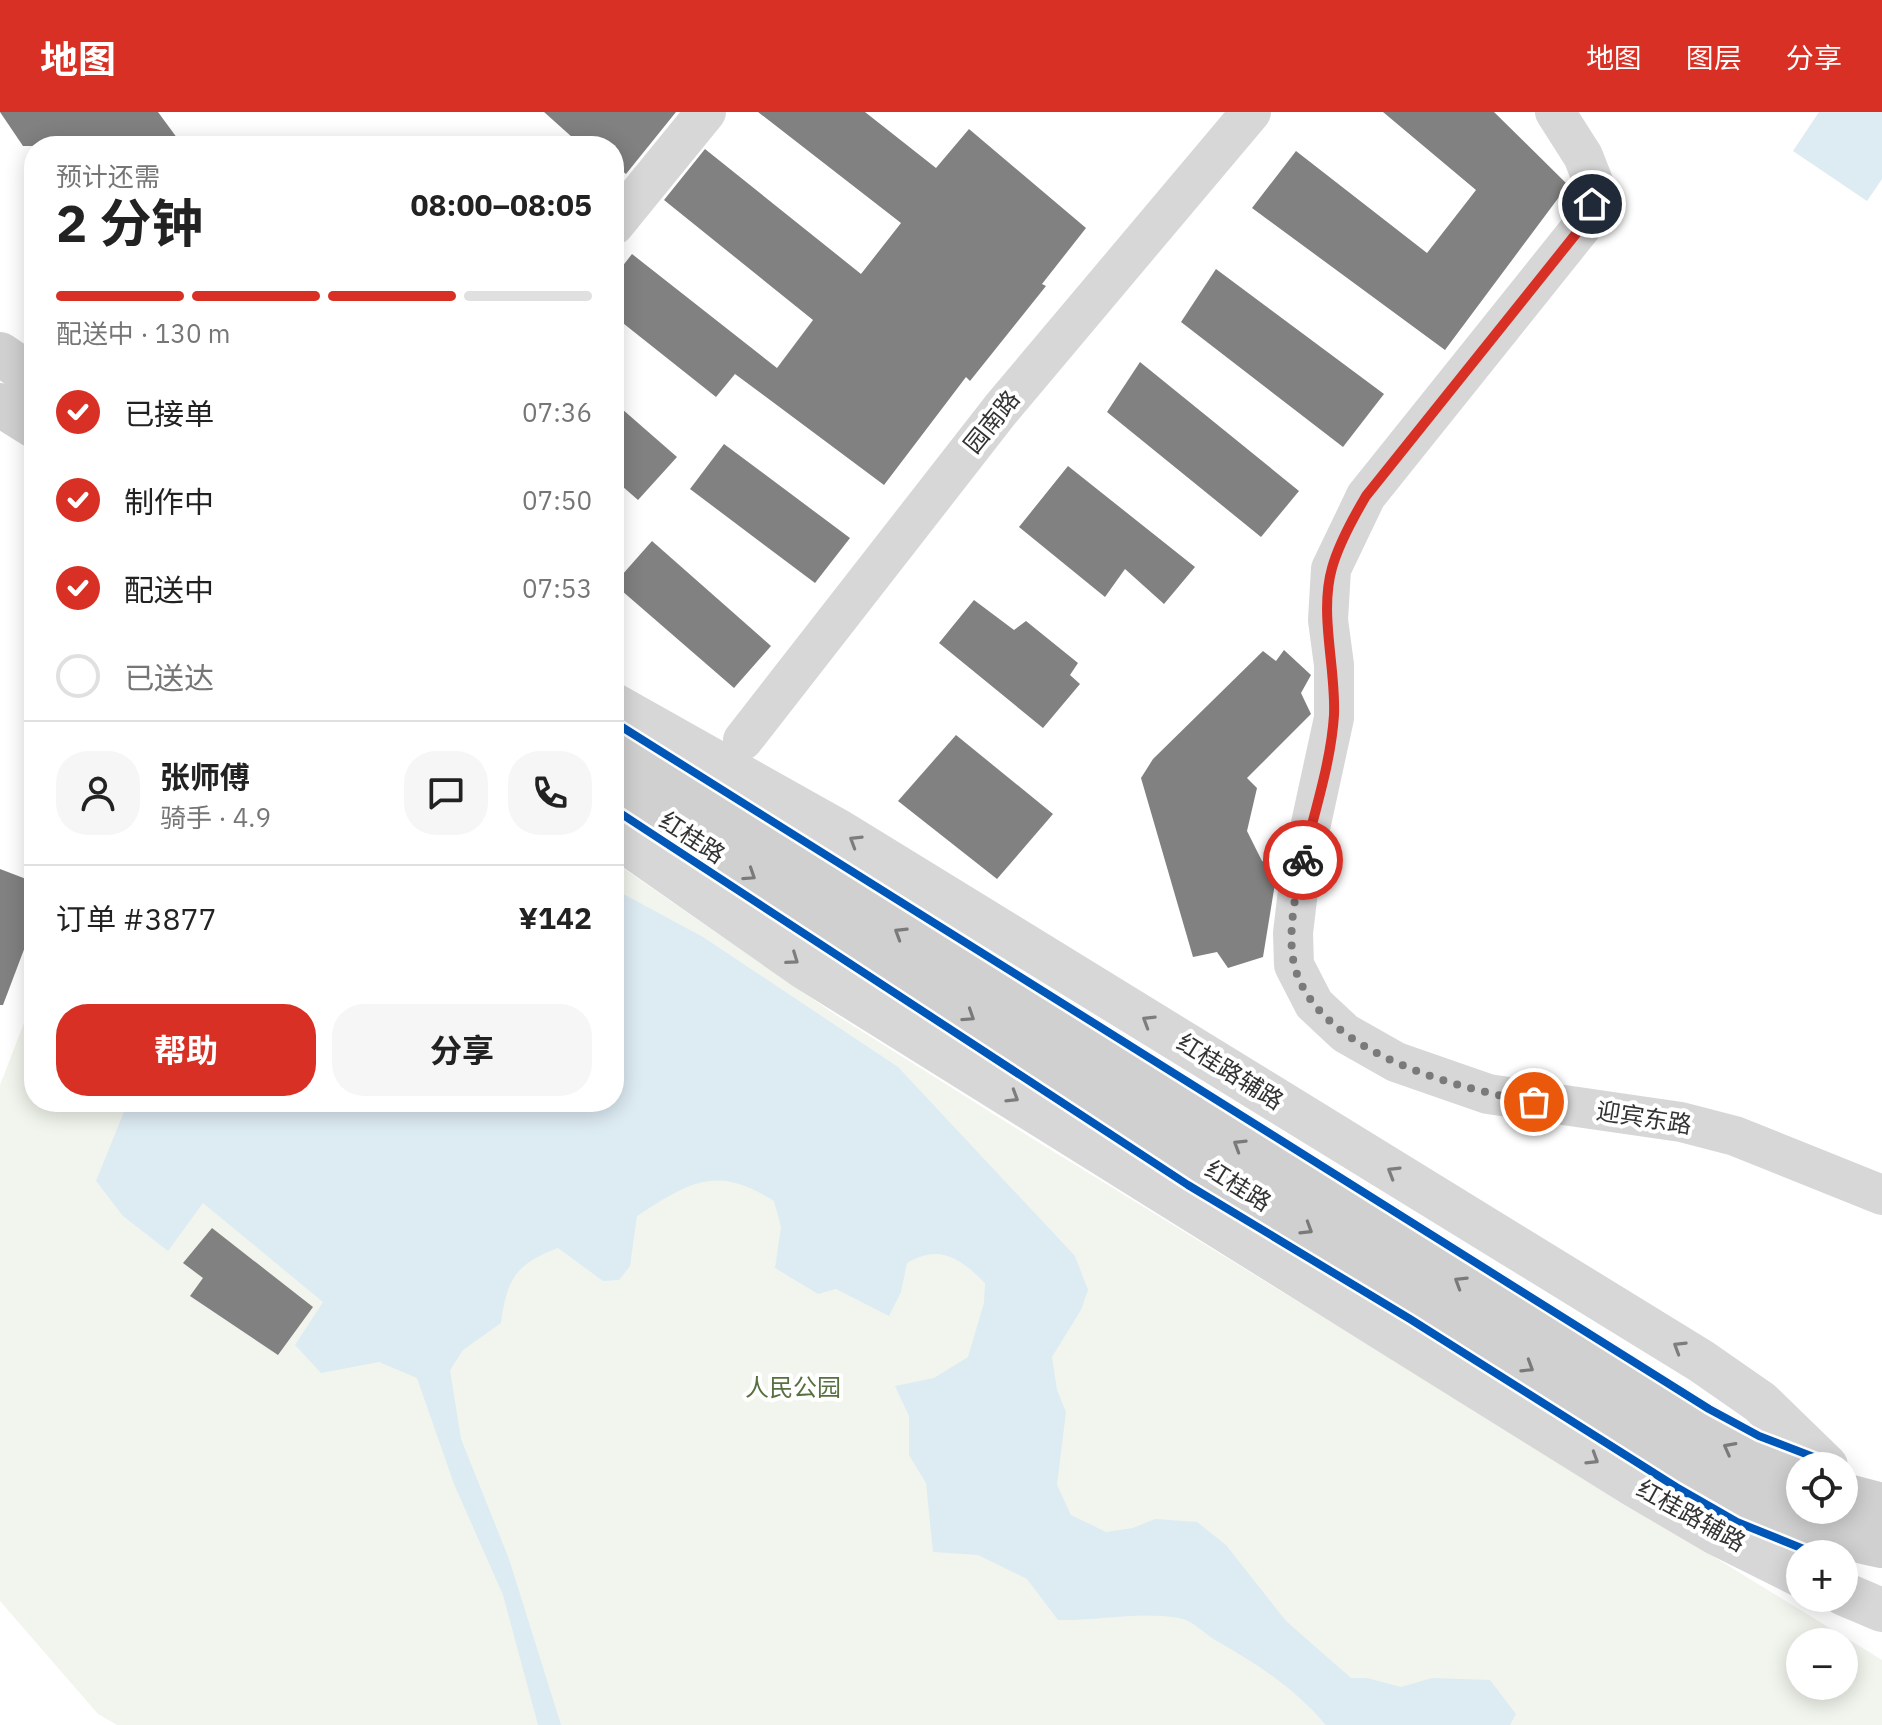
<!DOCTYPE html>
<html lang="zh">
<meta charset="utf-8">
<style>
:root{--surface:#fff;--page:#f6f6f6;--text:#222;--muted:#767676;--line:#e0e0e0;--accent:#d93025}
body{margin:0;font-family:"IBM Plex Sans","Noto Sans SC",sans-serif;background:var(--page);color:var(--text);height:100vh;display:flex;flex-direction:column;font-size:30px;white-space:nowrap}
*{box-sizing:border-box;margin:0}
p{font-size:26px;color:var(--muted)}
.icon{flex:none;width:44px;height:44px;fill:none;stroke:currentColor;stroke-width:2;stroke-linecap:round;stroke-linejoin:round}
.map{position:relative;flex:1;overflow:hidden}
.sheet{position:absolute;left:24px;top:24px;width:600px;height:976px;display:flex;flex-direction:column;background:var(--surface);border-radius:32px;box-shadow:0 4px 20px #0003}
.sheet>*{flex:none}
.fabs{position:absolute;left:1786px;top:1340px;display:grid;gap:16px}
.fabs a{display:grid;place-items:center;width:72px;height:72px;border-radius:50%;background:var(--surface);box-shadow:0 4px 20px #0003;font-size:40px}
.pin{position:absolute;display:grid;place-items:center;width:68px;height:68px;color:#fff;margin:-34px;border:4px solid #fff;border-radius:50%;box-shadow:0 2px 8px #0007}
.courier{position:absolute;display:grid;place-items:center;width:80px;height:80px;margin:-40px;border:6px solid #d93025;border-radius:50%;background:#fff;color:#222;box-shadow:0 2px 10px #0007}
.overview em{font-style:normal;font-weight:700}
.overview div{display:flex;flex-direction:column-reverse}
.overview{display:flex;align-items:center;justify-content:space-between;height:136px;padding:0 32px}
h1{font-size:52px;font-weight:700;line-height:60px}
.bar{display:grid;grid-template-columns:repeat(4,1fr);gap:12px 8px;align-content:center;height:96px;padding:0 32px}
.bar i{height:10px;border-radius:6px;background:var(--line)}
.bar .active{background:var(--accent)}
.bar p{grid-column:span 4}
.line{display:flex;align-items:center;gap:20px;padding:0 32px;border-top:2px solid var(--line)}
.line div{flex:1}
.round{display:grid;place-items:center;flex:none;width:84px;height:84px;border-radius:32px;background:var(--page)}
ol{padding:0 32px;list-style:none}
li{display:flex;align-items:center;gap:24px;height:88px}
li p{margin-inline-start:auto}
li .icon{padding:8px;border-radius:50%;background:var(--accent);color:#fff;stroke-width:4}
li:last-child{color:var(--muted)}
li i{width:44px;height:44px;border:4px solid var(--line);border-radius:50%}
.action{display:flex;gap:16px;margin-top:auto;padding:16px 32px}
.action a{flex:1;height:92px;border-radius:32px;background:var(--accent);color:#fff;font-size:32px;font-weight:700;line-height:92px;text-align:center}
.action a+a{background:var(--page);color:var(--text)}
header{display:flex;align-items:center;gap:48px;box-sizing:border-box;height:112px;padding:0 40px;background:var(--accent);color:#fff}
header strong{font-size:38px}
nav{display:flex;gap:44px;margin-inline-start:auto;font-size:28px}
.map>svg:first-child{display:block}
</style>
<header>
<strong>地图</strong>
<nav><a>地图</a><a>图层</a><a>分享</a></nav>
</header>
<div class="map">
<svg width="1882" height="1613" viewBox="0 0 1882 1613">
<rect width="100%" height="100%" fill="#fff"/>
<path fill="#f1f5ed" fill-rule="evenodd" d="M614 750 836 903 1033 1027 1882 1548V1613H117L98 1602 0 1489V973L34 885V990H614ZM1800 1530H1844V1574H1800Z"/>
<g fill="#ddebf3">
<polygon points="1819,0 1882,0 1882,67 1867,89 1793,39"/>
<path d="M614 777 703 825 898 955 1075 1144 1088 1178 1081 1198 1052 1245 1057 1278 1066 1300 1057 1373 1071 1403 1106 1420 1133 1416 1155 1407 1197 1410 1226 1433 1286 1509 1351 1566H1367L1401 1575 1432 1566 1490 1568 1516 1602 1510 1613H1326C1293 1575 1259 1553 1215 1528 1204 1521 1192 1508 1179 1506 1138 1499 1099 1509 1058 1508L1027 1467 978 1443 933 1440 926 1371 909 1343V1304L895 1274 934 1266 968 1245 984 1191 985 1171C961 1147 940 1131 907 1151L901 1180 889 1204 836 1177 818 1182 775 1156 781 1115 774 1089C716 1052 690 1070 637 1104L630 1154 619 1168 603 1169 558 1136C516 1152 507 1166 501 1211L463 1238 450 1258 461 1327 509 1447 561 1613H538L503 1483 454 1372 417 1266 379 1250 321 1261 295 1233 323 1190 203 1091 168 1139 123 1104 96 1069 128 990H614Z"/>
</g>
<g fill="#818181">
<polygon points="0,0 158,0 183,34 23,34"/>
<polygon points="544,0 676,0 626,62 614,52 614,34 582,34"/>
<polygon points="758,0 865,0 936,56 969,17 1086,116 1042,172 1046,174 970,269 966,265 884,373 735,262 716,285 614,204 614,165 632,142 777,256 813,208 664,88 705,37 861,162 901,111"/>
<polygon points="1383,0 1494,0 1568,73 1445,238 1252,96 1296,39 1427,141 1476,78"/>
<polygon points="1216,157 1384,282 1343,335 1181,210"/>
<polygon points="1140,250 1299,379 1261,425 1107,300"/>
<polygon points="614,290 677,345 638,388 614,367"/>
<polygon points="724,332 850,426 815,471 690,377"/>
<polygon points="1068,354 1195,455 1164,492 1125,457 1105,485 1019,415"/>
<polygon points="652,429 771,534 734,576 614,472"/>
<polygon points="974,488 1014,518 1026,509 1078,551 1070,563 1080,572 1043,616 939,531"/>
<polygon points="1284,538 1311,563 1301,581 1311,602 1247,666 1257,676 1247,719 1262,749 1278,753 1263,845 1228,856 1217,840 1193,845 1141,666 1153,647 1263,539 1276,549"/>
<polygon points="956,623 1053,702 997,767 898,689"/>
<polygon points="0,757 34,770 34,811 3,893 0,893"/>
<polygon points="212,1116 313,1195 278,1243 190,1184 203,1166 183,1151"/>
</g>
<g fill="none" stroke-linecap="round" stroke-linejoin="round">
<g stroke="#d7d7d7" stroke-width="40">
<polyline points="1555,0 1583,44 1596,77 1587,108 1366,384 1331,457 1328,508 1334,553 1334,606 1300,762 1293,821 1294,853 1314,892 1345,921 1396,950 1488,982 1681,1010 1735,1024 1882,1083"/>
<polyline points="614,113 706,0"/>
<polyline points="743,628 1001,297 1251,0"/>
</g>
<g stroke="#d7d7d7" stroke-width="44">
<polyline points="614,593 840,720 1701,1249 1760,1290 1826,1354"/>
<polyline points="614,722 804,855 1384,1217 1636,1374 1716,1421 1800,1463"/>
<polyline points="1844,1482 1882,1498"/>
</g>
<g stroke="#d0d0d0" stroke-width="44">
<polyline points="0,242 34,265"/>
<polyline points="0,293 34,314"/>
<polyline points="614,642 1667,1299 1726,1335 1800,1368"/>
<path d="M614 676 1006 929 1682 1351C1744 1385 1812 1421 1882 1434"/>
</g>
<polyline stroke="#d0d0d0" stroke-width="44" points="1844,1383 1882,1393"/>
<defs>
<g id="cycleway">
<polyline points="614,610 1709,1297 1759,1324 1837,1354"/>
<polyline points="614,697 1188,1073 1410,1207 1676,1375 1737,1410 1816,1442"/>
</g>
</defs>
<use href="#cycleway" stroke="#fff" stroke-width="13"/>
<use href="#cycleway" stroke="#0057b8" stroke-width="8"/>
</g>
<defs><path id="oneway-chevron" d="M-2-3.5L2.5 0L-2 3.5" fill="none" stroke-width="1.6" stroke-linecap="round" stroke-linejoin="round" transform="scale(2)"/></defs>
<g stroke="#7d7d7d">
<use href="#oneway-chevron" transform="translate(855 729) rotate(-148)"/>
<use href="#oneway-chevron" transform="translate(793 847) rotate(35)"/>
<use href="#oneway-chevron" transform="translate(1148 909) rotate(-148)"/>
<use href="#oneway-chevron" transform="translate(1013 985) rotate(32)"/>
<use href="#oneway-chevron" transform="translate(1393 1060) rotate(-149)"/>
<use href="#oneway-chevron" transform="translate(1679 1235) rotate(-148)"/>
<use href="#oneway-chevron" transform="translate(1593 1347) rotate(32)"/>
</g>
<g stroke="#7a7a7a">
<use href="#oneway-chevron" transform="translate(750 763) rotate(33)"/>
<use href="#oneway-chevron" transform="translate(900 821) rotate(-148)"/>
<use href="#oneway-chevron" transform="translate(969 904) rotate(33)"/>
<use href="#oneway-chevron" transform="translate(1239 1033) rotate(-148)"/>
<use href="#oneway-chevron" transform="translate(1307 1117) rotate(32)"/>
<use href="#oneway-chevron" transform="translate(1460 1170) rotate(-148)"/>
<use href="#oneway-chevron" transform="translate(1528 1255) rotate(32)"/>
<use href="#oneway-chevron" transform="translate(1729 1336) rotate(-152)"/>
</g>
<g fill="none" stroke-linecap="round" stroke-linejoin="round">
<path stroke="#7a7a7a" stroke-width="8" stroke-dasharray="0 14.4" d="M1303 748C1296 778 1287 821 1294 852 1315 940 1458 977 1534 990"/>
<path stroke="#d93025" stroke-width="10" d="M1303 748C1314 701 1331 651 1334 603 1336 555 1319 502 1332 456 1339 431 1353 406 1366 384L1587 108 1592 92"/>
</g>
<g text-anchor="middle" stroke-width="8" stroke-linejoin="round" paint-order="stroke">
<g font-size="24" fill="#333" stroke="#fff">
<text transform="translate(992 310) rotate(-51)" y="8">园南路</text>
<text transform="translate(692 726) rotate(33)" y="8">红桂路</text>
<text transform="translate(1230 960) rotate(32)" y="8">红桂路辅路</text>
<text transform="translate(1644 1006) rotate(9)" y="8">迎宾东路</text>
<text transform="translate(1238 1074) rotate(32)" y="8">红桂路</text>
<text transform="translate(1691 1404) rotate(29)" y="8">红桂路辅路</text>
</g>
<g font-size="24" fill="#56703f" stroke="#fff">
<text x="793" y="1284">人民公园</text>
</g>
</g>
</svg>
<div class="fabs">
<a><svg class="icon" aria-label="locate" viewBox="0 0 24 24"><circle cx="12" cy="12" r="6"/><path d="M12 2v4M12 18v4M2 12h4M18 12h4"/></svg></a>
<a>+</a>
<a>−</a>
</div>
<div class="pin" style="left:1534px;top:990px;background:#ea580c"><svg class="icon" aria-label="bag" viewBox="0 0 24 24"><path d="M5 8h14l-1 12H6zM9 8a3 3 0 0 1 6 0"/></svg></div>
<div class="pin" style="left:1592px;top:92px;background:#1f2937"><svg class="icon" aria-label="home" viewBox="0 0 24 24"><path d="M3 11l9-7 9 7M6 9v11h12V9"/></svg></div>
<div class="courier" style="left:1303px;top:748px"><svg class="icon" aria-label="bike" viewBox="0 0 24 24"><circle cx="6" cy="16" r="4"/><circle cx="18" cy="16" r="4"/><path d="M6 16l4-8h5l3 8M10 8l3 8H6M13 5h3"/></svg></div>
<section class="sheet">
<div class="overview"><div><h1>2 分钟</h1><p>预计还需</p></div><em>08:00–08:05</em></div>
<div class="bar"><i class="active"></i><i class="active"></i><i class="active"></i><i></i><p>配送中 · 130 m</p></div>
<ol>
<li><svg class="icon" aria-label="check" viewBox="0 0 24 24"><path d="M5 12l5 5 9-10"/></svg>已接单<p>07:36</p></li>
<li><svg class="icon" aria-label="check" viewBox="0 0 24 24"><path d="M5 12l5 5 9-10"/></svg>制作中<p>07:50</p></li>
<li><svg class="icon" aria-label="check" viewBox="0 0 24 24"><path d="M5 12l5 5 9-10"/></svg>配送中<p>07:53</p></li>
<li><i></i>已送达</li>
</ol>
<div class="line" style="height:144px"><a class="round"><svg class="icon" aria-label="person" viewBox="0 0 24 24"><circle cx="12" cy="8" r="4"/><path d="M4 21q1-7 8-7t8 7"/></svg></a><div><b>张师傅</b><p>骑手 · 4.9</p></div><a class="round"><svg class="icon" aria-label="chat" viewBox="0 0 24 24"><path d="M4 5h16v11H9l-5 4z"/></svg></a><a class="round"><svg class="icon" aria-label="phone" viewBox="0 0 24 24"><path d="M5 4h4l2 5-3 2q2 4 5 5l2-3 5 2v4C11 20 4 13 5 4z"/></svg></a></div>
<div class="line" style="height:104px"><div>订单 #3877</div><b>¥142</b></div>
<div class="action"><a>帮助</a><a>分享</a></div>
</section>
</div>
